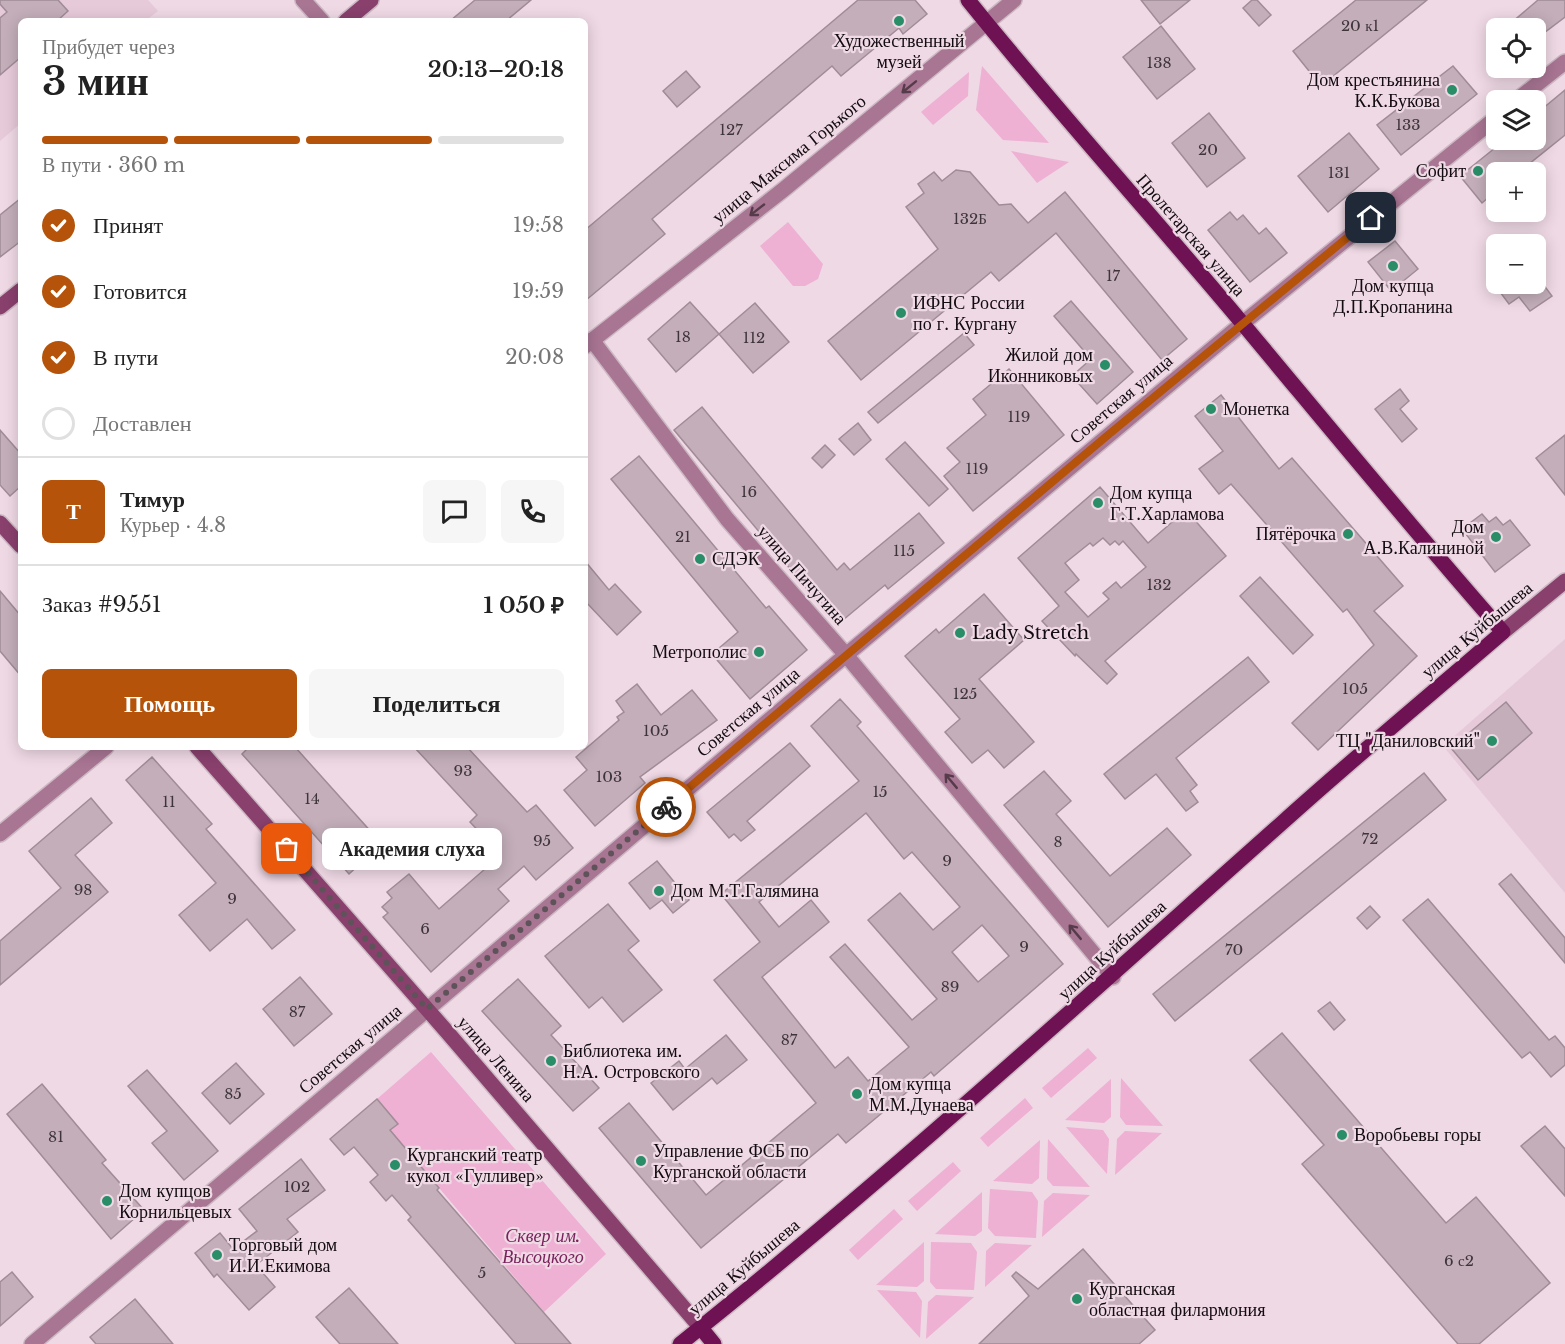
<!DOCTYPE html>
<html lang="ru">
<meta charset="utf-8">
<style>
:root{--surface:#fff;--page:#f6f6f6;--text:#222;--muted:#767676;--line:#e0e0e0;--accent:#b45309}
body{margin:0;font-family:"Libre Baskerville",serif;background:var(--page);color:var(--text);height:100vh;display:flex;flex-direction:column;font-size:22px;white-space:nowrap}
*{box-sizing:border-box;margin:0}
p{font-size:20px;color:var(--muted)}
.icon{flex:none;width:33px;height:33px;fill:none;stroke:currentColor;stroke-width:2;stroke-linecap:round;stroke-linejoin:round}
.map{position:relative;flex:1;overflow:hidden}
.side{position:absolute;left:18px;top:18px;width:570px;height:732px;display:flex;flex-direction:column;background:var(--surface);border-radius:9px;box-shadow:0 3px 15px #0003}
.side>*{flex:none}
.tools{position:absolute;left:1486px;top:18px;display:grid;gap:12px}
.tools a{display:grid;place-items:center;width:60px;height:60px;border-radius:9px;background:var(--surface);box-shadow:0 3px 15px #0003;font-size:30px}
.pin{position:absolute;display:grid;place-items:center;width:51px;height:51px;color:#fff;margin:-26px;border-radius:12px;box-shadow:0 3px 9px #0006}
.courier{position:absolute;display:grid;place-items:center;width:60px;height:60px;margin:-30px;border:4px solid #b45309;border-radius:50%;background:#fff;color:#222;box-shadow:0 2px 8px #0007}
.bubble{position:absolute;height:42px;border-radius:9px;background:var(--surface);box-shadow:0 3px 15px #0003;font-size:20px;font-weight:600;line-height:42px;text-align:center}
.overview em{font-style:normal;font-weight:600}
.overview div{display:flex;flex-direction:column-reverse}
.overview{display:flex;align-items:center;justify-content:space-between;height:102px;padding:0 24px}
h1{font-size:39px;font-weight:600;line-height:45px}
.bar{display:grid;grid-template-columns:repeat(4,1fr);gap:9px 6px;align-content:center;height:72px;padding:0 24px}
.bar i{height:8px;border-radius:4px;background:var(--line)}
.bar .active{background:var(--accent)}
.bar p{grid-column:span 4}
.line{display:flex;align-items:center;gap:15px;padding:0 24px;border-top:2px solid var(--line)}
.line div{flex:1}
.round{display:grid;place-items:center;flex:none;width:63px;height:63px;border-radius:9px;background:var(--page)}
ol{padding:0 24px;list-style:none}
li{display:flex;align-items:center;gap:18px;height:66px}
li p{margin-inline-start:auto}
li .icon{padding:6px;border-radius:50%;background:var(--accent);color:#fff;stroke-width:4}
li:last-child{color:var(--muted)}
li i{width:33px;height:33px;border:3px solid var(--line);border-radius:50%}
.button{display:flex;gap:12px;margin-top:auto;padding:12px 24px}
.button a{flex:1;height:69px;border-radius:9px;background:var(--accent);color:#fff;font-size:24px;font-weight:600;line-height:69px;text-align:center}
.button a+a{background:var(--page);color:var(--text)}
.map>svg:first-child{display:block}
</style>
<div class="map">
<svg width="1565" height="1344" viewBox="0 0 1565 1344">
<rect width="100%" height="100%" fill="#efd9e5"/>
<g fill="#e7cada">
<polygon points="0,0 148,0 158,11 145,21 21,21 21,123 0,141"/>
<polygon points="1565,639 1565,893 1443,746"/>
</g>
<g fill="#eeb0d3">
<polygon points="982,66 1049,143 1003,140 976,110"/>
<polygon points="969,72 968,96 933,125 921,112"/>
<polygon points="1011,151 1069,162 1037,183"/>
<polygon points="788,222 823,264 818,279 805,286 793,286 760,246"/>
<polygon points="1088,1048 1097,1058 1051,1098 1042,1088"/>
<polygon points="431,1052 606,1254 544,1312 390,1130 397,1123 377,1099"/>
<polygon points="1121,1078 1163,1126 1126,1125 1120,1117"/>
<polygon points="1111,1079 1111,1117 1104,1123 1065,1120"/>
<polygon points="1025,1098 1033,1108 988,1147 980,1138"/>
<polygon points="1066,1127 1103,1130 1109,1139 1107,1174"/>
<polygon points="1125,1131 1162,1133 1115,1175 1117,1139"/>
<polygon points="1048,1139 1090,1187 1053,1186 1047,1179"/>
<polygon points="1040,1140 1039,1178 1032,1184 993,1181"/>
<polygon points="953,1162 961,1171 917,1211 908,1201"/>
<polygon points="990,1189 1032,1192 1038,1201 1036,1238 995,1236 988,1228"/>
<polygon points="982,1192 982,1231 975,1236 935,1234"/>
<polygon points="1053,1193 1090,1195 1042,1237 1044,1201"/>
<polygon points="894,1209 903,1219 858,1260 849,1250"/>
<polygon points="924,1242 924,1281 917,1287 876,1285"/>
<polygon points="931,1242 971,1243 977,1252 974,1290 936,1289 930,1282"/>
<polygon points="995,1243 1032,1245 985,1287 986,1251"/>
<polygon points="877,1290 916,1292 922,1301 920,1338"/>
<polygon points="936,1295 974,1297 926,1339 928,1302"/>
</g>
<g fill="#c3aeb9" stroke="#a08c97" stroke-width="1.5" fill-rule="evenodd">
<polygon points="0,0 58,0 68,11 57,21 21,21 21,57 0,75 0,18 7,12 0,4"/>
<polygon points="475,0 531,0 506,21 450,21"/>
<polygon points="858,0 915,0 927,14 903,34 899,28 841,76 832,66 652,219 665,234 585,301 585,230"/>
<polygon points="1141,0 1190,0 1160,24"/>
<polygon points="1252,0 1257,0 1271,15 1259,26 1243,8"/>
<polygon points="1356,0 1427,0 1321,86 1293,51"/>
<polygon points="1538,0 1565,0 1565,17 1536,39 1536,28 1505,28"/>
<polygon points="1161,26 1195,69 1157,99 1123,57"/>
<polygon points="1453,66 1477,94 1401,155 1377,125"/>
<polygon points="686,71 700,87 677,107 663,91"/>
<polygon points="1565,90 1565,135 1519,172 1497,172 1497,190 1482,203 1460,176 1505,140 1536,140 1536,114"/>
<polygon points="1209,113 1245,158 1207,187 1172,143"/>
<polygon points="1349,133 1379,169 1328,212 1298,176"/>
<polygon points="956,170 970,172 999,205 1011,204 1028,223 1065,192 1187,339 1162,360 1056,233 999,281 991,272 861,380 828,341 938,249 906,207 924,193 918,184 934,172 942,181"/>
<polygon points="21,198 21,241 0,257 0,215"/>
<polygon points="1230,212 1237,220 1243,215 1259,234 1266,228 1287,253 1250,282 1208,230"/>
<polygon points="1395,241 1418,269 1391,291 1368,262"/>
<polygon points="1494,284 1543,284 1552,296 1530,311 1519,297 1509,304"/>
<polygon points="1071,301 1133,372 1097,404 1072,376 1091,359 1054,316"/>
<polygon points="690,302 719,334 676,372 648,339"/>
<polygon points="755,303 789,342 753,373 719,334"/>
<polygon points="964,333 974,345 878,423 868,412"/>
<polygon points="1009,369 1064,435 973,511 944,476 960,462 947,448 986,415 973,399"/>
<polygon points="1400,389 1409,401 1400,409 1417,429 1402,442 1375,409"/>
<polygon points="1221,395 1279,469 1292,458 1403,586 1374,611 1417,656 1318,750 1292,723 1374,645 1347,609 1343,612 1231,484 1219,494 1199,469 1223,451 1195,416"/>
<polygon points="702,407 837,570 844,563 850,570 919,513 944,543 888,589 885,585 837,625 674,430"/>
<polygon points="858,423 871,440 854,455 839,439"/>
<polygon points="0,430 21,454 21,486 10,496 0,485"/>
<polygon points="1565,435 1565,495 1536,458"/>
<polygon points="905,442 948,489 929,506 886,459"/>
<polygon points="825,445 835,455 822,468 812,458"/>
<polygon points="639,456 766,608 769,606 807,650 750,699 712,654 738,632 611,479"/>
<path d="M1100 487 1148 543 1186 510 1226 556 1105 661 1117 674 1107 684 1076 654 1075 656 1042 621 1059 606 1018 558ZM1103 538 1110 545 1115 541 1119 545 1123 541 1146 567 1121 588 1116 582 1103 593 1109 599 1088 617 1065 592 1079 580 1065 563 1090 543 1093 546Z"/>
<polygon points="1482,514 1489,522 1496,517 1503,525 1510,520 1530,545 1495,572 1462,529"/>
<polygon points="585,561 609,590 615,584 641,612 617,635 585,601"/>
<polygon points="1260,577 1313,635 1293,654 1240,596"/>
<polygon points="0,591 21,616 21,676 0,651"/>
<polygon points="984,594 1024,640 979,679 1034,742 1004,768 988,750 972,763 945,732 960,719 905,656 936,629 939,633"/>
<polygon points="1248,657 1269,682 1176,758 1197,785 1190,791 1198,802 1186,811 1156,774 1125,799 1104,774"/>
<polygon points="637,684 661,715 692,690 717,720 640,777 645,783 595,826 564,790 587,770 576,757 619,720 617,717 624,712 616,701"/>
<path d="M840 699 861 722 857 726 1063 964 934 1076 931 1072 846 1143 838 1134 701 1248 599 1128 629 1103 706 1195 816 1103 714 980 760 942 721 894 859 781 811 726ZM866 813 904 859 912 852 960 907 933 930 900 893 868 920 937 999 912 1020 845 944 830 957 909 1047 868 1081 848 1057 835 1068 762 977 829 922 811 900 779 927 759 902ZM982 925 1009 956 978 982 952 952Z"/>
<polygon points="1506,702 1532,733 1478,780 1451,748"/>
<polygon points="790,743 810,766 747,821 755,830 741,841 734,834 729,838 707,812"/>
<polygon points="249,747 295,747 382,844 349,874 242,754"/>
<polygon points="414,747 467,747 527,812 536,805 573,848 536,880 524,866 498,889 509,901 431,972 383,917 388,913 382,907 392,898 387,892 409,874 439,909 501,855 470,822 477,815"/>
<polygon points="152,757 212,824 206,829 295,930 272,949 247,919 210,951 179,915 216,883 126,780"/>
<polygon points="1044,771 1071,801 1056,814 1110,876 1167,828 1191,855 1108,927 1004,805"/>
<polygon points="1424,773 1446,800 1175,1021 1153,994"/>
<polygon points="91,798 112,823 75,855 108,892 0,985 0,941 61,888 29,851"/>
<polygon points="657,861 689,900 673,913 662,900 650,909 629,883"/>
<polygon points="1511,874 1565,938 1565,963 1499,884"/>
<polygon points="1428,899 1549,1040 1555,1036 1565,1048 1565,1065 1551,1077 1530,1052 1522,1058 1403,920"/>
<polygon points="608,904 639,941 628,950 662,990 623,1022 602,997 589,1008 545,956"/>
<polygon points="1370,906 1380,917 1367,929 1357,918"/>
<polygon points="300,977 332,1014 294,1046 263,1009"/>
<polygon points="518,979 561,1026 551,1035 599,1088 573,1111 482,1011"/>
<polygon points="1330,1002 1345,1020 1334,1030 1318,1011"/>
<polygon points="1282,1033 1446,1223 1476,1197 1550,1283 1479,1344 1458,1344 1302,1164 1324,1145 1250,1060"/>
<polygon points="726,1035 747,1060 717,1084 712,1078 673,1110 651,1083 679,1061 685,1069"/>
<polygon points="236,1063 264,1094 230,1124 202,1093"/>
<polygon points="147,1070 218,1151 184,1180 152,1143 167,1131 128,1086"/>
<polygon points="42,1084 106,1160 102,1163 144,1210 111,1239 7,1114"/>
<polygon points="377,1099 398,1124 390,1130 439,1188 437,1190 571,1344 516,1344 408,1220 411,1217 392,1195 386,1201 370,1182 378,1175 354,1147 344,1155 330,1139"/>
<polygon points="1545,1126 1565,1149 1565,1196 1521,1146"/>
<polygon points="301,1159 325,1190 287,1219 298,1232 256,1265 275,1287 249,1310 217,1274 214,1277 195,1253 220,1233 233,1249 257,1231 239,1209"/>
<polygon points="1083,1249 1155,1330 1139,1344 979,1344 1029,1296 1012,1276 1016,1272 1038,1289"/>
<polygon points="12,1272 33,1297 0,1326 0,1282"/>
<polygon points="349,1288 398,1344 340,1344 316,1317"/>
<polygon points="135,1299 173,1344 96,1344 90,1337"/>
</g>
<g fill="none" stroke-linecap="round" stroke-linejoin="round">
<defs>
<polyline id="minor" points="303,0 322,21"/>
<g id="tertiary">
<polyline points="1517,100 1565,62"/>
<polyline points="592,340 727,519 846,655 1113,977"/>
<polyline points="585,346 783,190 1014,0"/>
<polyline points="0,834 106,747"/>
<polyline points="32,1344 846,655 1243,323 1497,117"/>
</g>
<g id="secondary">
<polyline points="346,21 371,0"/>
<polyline points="0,307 21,290"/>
<polyline points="0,523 21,546"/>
<polyline points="1503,632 1565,581"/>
<polyline points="197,747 448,1033 701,1328"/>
</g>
<g id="primary">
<polyline points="701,1328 714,1344"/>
<path d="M680 1344C888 1178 1085 998 1283 822 1355 757 1430 695 1503 632 1414 531 1329 427 1243 324 1152 215 1057 111 968 0"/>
</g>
</defs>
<use href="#minor" stroke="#ccb8c3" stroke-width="18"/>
<use href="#tertiary" stroke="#ccb8c3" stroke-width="18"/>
<use href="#secondary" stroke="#ccb8c3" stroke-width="18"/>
<use href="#primary" stroke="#ccb8c3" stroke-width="18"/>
<use href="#minor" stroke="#a87593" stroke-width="15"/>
<use href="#tertiary" stroke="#a87593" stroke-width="15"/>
<use href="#secondary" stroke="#89406d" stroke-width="15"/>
<use href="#primary" stroke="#6f1253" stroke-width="15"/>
</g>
<defs><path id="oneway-shaft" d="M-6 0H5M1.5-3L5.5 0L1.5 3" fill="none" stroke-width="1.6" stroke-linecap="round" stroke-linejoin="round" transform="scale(1.5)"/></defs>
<g stroke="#563b4a">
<use href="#oneway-shaft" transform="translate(909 87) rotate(141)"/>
<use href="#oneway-shaft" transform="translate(757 210) rotate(142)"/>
<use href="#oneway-shaft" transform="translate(951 781) rotate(-130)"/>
<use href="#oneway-shaft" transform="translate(1075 932) rotate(-130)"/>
</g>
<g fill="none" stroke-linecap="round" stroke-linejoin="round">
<polyline stroke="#5f535a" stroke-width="6" stroke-dasharray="0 10.8" points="287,849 427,1009 666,807"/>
<polyline stroke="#b45309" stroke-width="8" points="666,807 1108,435 1371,218"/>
</g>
<g fill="#298d68" stroke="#efd9e5" stroke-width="2">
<circle cx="899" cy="21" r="6"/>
<circle cx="1452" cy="90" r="6"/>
<circle cx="1478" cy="171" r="6"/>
<circle cx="1393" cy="266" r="6"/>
<circle cx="901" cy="313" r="6"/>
<circle cx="1105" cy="365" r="6"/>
<circle cx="1211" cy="409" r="6"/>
<circle cx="1098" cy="503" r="6"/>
<circle cx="1348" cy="534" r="6"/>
<circle cx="1496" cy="537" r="6"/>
<circle cx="700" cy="559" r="6"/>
<circle cx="960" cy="633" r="6"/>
<circle cx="759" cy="652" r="6"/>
<circle cx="1492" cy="741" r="6"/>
<circle cx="659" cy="891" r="6"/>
<circle cx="551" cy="1061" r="6"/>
<circle cx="857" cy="1094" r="6"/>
<circle cx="1342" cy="1135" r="6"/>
<circle cx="641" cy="1161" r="6"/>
<circle cx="395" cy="1165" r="6"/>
<circle cx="107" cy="1201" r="6"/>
<circle cx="217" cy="1255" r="6"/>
<circle cx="1077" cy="1299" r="6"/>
</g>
<g text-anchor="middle" stroke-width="4.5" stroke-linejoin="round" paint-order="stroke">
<g font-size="15" fill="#3e343a">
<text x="1360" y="31">20 к1</text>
<text x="1159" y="68">138</text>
<text x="1408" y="130">133</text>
<text x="731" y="135">127</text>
<text x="1208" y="155">20</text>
<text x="1339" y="178">131</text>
<text x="970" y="224">132Б</text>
<text x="1113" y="281">17</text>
<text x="683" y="342">18</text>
<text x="754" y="343">112</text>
<text x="1019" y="422">119</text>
<text x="977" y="474">119</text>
<text x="749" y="497">16</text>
<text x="683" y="542">21</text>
<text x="904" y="556">115</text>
<text x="1159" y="590">132</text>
<text x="1355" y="694">105</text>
<text x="965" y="699">125</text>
<text x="656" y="736">105</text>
<text x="463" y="776">93</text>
<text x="609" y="782">103</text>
<text x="880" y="797">15</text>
<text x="312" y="804">14</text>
<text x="169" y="807">11</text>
<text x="1370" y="844">72</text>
<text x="542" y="846">95</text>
<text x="1058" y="847">8</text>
<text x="947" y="866">9</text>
<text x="83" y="895">98</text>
<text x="232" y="904">9</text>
<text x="425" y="934">6</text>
<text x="1024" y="952">9</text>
<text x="1234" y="955">70</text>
<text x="950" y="992">89</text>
<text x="297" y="1017">87</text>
<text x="789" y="1045">87</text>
<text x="233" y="1099">85</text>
<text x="56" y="1142">81</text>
<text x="297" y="1192">102</text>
<text x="1459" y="1266">6 с2</text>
<text x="482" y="1278">5</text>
</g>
<g font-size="18" fill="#120b0f" stroke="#efd9e5" text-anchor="start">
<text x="899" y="47" text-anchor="middle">Художественный<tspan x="899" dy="21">музей</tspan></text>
<text x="1440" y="86" text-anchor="end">Дом крестьянина<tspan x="1440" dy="21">К.К.Букова</tspan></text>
<text x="1466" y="177" text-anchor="end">Софит</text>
<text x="1393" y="292" text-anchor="middle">Дом купца<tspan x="1393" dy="21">Д.П.Кропанина</tspan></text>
<text x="913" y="309">ИФНС России<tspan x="913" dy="21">по г. Кургану</tspan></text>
<text x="1093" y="361" text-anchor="end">Жилой дом<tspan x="1093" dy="21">Иконниковых</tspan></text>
<text x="1223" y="415">Монетка</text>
<text x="1110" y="499">Дом купца<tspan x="1110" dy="21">Г.Т.Харламова</tspan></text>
<text x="1484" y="533" text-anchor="end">Дом<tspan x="1484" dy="21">А.В.Калининой</tspan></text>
<text x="1336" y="540" text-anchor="end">Пятёрочка</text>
<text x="712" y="565">СДЭК</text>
<text x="972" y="639">Lady Stretch</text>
<text x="747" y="658" text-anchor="end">Метрополис</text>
<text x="1480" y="747" text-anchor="end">ТЦ "Даниловский"</text>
<text x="671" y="897">Дом М.Т.Галямина</text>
<text x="563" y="1057">Библиотека им.<tspan x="563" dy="21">Н.А. Островского</tspan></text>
<text x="869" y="1090">Дом купца<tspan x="869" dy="21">М.М.Дунаева</tspan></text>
<text x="1354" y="1141">Воробьевы горы</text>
<text x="653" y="1157">Управление ФСБ по<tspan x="653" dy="21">Курганской области</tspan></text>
<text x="407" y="1161">Курганский театр<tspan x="407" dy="21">кукол «Гулливер»</tspan></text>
<text x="119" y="1197">Дом купцов<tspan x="119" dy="21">Корнильцевых</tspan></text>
<text x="229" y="1251">Торговый дом<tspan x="229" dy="21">И.И.Екимова</tspan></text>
<text x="1089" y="1295">Курганская<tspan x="1089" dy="21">областная филармония</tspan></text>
</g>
<g font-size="18" fill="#120b0f" stroke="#efd9e5">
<text transform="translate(789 159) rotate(-39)" y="6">улица Максима Горького</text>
<text transform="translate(1191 235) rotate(49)" y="6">Пролетарская улица</text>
<text transform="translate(1121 399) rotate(-40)" y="6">Советская улица</text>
<text transform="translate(802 575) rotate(49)" y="6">улица Пичугина</text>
<text transform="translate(1477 630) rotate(-40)" y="6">улица Куйбышева</text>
<text transform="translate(748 712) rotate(-40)" y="6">Советская улица</text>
<text transform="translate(1112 950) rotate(-42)" y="6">улица Куйбышева</text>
<text transform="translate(350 1049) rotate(-40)" y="6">Советская улица</text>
<text transform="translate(496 1059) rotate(49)" y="6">улица Ленина</text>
<text transform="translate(744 1267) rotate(-40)" y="6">улица Куйбышева</text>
</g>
<g font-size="18" font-style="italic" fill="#79225c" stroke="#efd9e5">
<text x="543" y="1242">Сквер им.<tspan x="543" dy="21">Высоцкого</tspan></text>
</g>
</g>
</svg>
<div class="tools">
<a><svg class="icon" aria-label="locate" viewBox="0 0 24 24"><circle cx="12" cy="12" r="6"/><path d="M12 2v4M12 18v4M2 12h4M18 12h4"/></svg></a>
<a><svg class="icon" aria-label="layers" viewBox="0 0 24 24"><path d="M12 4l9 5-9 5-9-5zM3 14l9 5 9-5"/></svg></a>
<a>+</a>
<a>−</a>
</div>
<div class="pin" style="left:287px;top:849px;background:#ea580c"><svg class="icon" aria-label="bag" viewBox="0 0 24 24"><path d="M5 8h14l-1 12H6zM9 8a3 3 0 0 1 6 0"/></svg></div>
<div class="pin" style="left:1371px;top:218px;background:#1f2937"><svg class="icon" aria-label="home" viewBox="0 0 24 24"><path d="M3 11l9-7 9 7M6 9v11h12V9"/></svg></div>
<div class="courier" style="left:666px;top:807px"><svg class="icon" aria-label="bike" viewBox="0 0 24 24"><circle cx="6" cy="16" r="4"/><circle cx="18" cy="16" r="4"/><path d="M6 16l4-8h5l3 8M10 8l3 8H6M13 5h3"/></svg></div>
<div class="bubble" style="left:322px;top:828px;width:180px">Академия слуха</div>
<section class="side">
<div class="overview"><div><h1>3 мин</h1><p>Прибудет через</p></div><em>20:13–20:18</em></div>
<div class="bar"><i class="active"></i><i class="active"></i><i class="active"></i><i></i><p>В пути · 360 m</p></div>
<ol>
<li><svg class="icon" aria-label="check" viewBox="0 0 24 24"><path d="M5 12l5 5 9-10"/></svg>Принят<p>19:58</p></li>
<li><svg class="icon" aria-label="check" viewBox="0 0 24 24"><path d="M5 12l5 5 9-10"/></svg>Готовится<p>19:59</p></li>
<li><svg class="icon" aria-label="check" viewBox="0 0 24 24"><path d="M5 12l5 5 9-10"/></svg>В пути<p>20:08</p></li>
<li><i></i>Доставлен</li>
</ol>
<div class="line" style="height:108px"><b class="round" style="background:var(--accent);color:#fff">Т</b><div><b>Тимур</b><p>Курьер · 4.8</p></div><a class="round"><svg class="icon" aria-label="chat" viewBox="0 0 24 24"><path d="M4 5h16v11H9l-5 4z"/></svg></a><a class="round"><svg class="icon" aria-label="phone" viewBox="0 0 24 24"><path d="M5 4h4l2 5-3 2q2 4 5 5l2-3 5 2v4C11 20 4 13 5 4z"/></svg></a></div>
<div class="line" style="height:78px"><div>Заказ #9551</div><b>1 050 ₽</b></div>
<div class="button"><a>Помощь</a><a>Поделиться</a></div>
</section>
</div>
